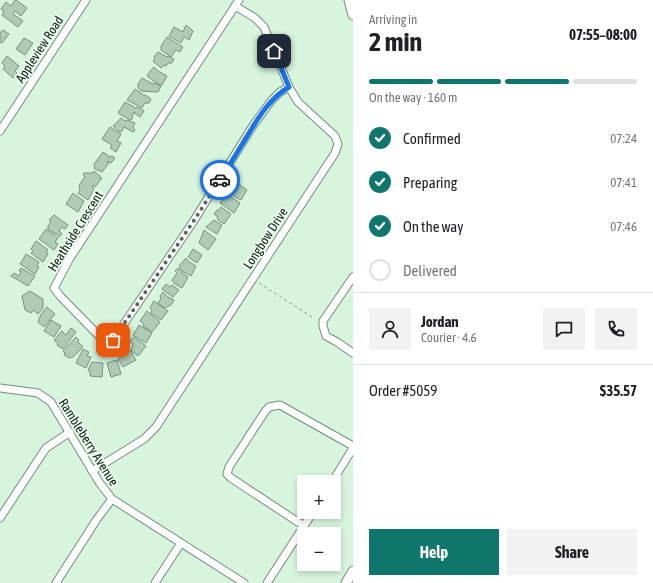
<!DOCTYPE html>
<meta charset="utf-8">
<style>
:root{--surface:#fff;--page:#f2f2f2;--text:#202124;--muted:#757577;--line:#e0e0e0;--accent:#0f766e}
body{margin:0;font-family:"Asap Condensed",sans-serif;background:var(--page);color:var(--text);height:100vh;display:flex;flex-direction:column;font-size:15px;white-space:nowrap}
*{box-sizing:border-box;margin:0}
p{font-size:13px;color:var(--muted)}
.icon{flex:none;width:22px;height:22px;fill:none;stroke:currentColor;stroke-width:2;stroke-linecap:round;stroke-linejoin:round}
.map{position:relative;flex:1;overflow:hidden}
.sheet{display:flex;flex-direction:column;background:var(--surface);width:300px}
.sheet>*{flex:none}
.tools{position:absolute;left:297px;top:475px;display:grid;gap:8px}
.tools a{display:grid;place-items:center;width:44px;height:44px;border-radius:0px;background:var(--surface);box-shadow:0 2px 6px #0003;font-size:20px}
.pin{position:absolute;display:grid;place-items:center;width:34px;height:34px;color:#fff;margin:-17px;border-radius:8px;box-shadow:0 2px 6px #0006}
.courier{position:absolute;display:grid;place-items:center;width:40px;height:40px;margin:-20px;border:3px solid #1a73e8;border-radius:50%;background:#fff;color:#222;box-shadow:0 1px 5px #0007}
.summary em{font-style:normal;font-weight:700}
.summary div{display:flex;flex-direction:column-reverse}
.summary{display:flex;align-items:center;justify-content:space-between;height:68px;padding:0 16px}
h1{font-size:26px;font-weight:700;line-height:30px}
.bar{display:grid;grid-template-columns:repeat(4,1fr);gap:6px 4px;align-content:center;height:48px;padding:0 16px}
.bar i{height:5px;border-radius:3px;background:var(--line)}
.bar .current{background:var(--accent)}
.bar p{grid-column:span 4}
.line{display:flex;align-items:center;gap:10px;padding:0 16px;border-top:1px solid var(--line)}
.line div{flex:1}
.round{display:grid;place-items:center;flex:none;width:42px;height:42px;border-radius:0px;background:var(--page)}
ol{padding:0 16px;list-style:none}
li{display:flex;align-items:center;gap:12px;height:44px}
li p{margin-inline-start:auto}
li .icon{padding:4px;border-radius:50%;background:var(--accent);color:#fff;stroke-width:4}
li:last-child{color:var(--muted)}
li i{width:22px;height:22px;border:2px solid var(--line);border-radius:50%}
.cta{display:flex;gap:8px;margin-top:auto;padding:8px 16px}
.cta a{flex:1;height:46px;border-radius:0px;background:var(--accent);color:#fff;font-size:16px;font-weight:700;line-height:46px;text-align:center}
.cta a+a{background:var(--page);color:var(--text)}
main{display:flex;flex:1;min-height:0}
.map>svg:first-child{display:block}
</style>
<main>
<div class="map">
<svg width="353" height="583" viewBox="0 0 353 583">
<rect width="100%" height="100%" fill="#d7f4dd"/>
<g fill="#aecbb5" stroke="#78937f">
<polygon points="15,0 16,0 27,8 21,16 15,11 13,14 23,21 18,27 2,15 4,11 1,9 6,2 11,6"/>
<polygon points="186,25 193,31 189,40 184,37 181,43 169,36 174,27 183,32"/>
<polygon points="3,30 9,34 2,43 0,42 0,33"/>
<polygon points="167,37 183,47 180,52 176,50 171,57 161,50 161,46"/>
<polygon points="24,38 33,43 25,55 16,49"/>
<polygon points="158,52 167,57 168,56 174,59 172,63 168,63 166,66 164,65 161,68 153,61 155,58 154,57"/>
<polygon points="7,56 19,66 15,71 17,73 13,78 3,69 5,66 2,63"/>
<polygon points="154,67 158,71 167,76 162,85 158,84 152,80 147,76 150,71"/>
<polygon points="142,78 153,84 154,83 161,86 158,92 141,91 138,88 138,84"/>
<polygon points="135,89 145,96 145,95 151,99 149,103 145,103 142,108 127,100"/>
<polygon points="125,102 136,108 137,107 144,111 140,117 134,113 135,112 134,112 132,116 133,117 132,119 130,120 118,113"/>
<polygon points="121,118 125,121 127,120 135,123 133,127 135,130 133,132 124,127 122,131 120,132 113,126"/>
<polygon points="110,127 121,134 117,141 121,143 116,152 110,148 112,145 102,139"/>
<polygon points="103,152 110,157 112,156 115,158 111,163 108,161 107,162 109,163 102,172 95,169 94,164"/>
<polygon points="94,171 100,176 100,178 102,178 95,187 93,185 92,186 94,189 88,200 78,193 80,190 79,185 85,177 83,175 84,173 92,173"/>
<polygon points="236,182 240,185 247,190 241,200 235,197 232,193 231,186"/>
<polygon points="73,193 84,201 78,212 66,204"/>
<polygon points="227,194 240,203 234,213 220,203"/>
<polygon points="221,207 231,214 224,224 217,219 218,217 214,214 217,210 219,210"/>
<polygon points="54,215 68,225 65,229 62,227 59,231 62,234 59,237 56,233 55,234 48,229 48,226 51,221 49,220"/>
<polygon points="214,220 222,225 217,234 206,227"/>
<polygon points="46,229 58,238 55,242 58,244 54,250 39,239"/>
<polygon points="204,230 216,239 208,250 199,243"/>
<polygon points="36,241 48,250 46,253 48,254 43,262 31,253 33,251 31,249"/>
<polygon points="193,249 202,255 197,263 188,257"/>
<polygon points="26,254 39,262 37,266 39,267 35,274 20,264"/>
<polygon points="186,258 188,261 196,266 191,276 182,271 179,266"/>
<polygon points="21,268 35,276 28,286 11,276 14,273 19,276 21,272 19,271"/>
<polygon points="178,268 182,273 188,277 182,288 175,284 172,280 177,273 175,271"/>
<polygon points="166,284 170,287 172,285 179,290 173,297 162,289"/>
<polygon points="30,291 43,299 43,308 38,314 33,310 31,313 25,310 22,296"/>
<polygon points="163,292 168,297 174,300 171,305 165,308 160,305 158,302 161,299 160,296"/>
<polygon points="154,301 168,311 161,320 151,313 152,310 150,308 151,306"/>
<polygon points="47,307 55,314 44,327 38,322 41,314"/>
<polygon points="147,311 160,322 152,332 143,326 144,324 140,321"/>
<polygon points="51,320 61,326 54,337 44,331"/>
<polygon points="139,325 152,333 146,343 133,335"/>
<polygon points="71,328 76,332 63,349 57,345 58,343 54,340 62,331 66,335"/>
<polygon points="76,337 79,340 78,342 83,347 73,357 69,358 64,355 65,353 63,351"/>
<polygon points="134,337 146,346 138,356 131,351 133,344 129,341"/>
<polygon points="121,348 123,352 129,349 136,360 123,367 118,359 121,357 117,350"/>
<polygon points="83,349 89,352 87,356 91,357 86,368 76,363"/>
<polygon points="117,360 121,374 111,377 107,363"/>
<polygon points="92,362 103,363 102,377 90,376 90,371 88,370"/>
</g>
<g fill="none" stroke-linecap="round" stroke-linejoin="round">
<defs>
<g id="minor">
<polyline points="239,0 70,258 54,288 61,297 102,339 113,340 193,222 254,124 271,101 280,92 289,87"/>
<polyline points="0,131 86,0"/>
<polyline points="353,277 323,321 323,326 326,336 337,342 353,353"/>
<polyline points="0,388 38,393 51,402 99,482 112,499 244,583"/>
<polyline points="92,471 144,439 156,427 335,153 338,144 335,136 298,102 289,87 264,27 255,18 235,6"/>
<polyline points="332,482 353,448"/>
<polyline points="0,518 46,448 70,432"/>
<polyline points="304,526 231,478 227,474 229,467 264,413 269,407 280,405 353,446"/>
<polyline points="56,583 97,519 112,499"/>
<polyline points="155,583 181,543"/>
<polyline points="267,583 313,512"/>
</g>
<g id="tertiary">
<polyline points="349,0 353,15"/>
<polyline points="346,583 353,571"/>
</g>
</defs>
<use href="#minor" stroke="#738e7a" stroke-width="9"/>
<use href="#tertiary" stroke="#738e7a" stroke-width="11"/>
<polyline stroke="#859a8a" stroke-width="1" stroke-dasharray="3 3" stroke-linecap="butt" points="259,283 312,317"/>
<use href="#minor" stroke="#fff" stroke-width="7"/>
<use href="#tertiary" stroke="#fff" stroke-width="9"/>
</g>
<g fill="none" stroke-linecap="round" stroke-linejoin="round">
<polyline stroke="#57685b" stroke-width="4" stroke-dasharray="0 7.2" points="113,340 193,222 220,180"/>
<path stroke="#1a73e8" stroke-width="5" d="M220 180C228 168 235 156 243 143 256 122 267 100 289 87L274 51"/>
</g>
<g text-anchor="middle" stroke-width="4" stroke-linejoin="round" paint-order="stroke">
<g font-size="13" fill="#121c15" stroke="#ecfef0">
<text transform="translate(39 49) rotate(-57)" y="5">Appleview Road</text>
<text transform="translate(75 231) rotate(-58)" y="5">Heathside Crescent</text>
<text transform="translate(265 238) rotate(-57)" y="5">Longbow Drive</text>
<text transform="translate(89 442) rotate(58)" y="5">Rambleberry Avenue</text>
</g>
</g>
</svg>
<div class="tools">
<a>+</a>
<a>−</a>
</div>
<div class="pin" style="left:113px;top:340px;background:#ea580c"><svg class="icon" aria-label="bag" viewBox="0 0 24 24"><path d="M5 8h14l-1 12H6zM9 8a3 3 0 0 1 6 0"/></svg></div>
<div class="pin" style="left:274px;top:51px;background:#1f2937"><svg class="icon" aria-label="home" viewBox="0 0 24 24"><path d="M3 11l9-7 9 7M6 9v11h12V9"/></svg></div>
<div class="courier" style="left:220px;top:180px"><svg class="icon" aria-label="car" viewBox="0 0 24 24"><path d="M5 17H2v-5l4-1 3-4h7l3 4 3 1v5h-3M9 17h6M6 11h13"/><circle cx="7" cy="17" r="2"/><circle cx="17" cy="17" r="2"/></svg></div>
</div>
<section class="sheet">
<div class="summary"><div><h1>2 min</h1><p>Arriving in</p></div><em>07:55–08:00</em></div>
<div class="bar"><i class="current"></i><i class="current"></i><i class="current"></i><i></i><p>On the way · 160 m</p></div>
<ol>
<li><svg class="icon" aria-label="check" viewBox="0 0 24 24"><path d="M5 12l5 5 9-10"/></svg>Confirmed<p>07:24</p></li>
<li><svg class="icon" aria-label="check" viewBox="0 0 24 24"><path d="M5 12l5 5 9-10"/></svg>Preparing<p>07:41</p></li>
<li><svg class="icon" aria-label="check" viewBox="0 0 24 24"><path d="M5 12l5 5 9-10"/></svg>On the way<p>07:46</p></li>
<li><i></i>Delivered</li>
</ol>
<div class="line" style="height:72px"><a class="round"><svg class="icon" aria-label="person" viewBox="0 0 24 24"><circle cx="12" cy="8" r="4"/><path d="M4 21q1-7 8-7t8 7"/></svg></a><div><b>Jordan</b><p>Courier · 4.6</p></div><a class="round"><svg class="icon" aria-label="chat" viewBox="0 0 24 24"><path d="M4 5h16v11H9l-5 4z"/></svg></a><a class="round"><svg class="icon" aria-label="phone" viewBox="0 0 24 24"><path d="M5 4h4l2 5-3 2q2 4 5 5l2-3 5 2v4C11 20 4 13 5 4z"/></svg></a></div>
<div class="line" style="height:52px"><div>Order #5059</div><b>$35.57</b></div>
<div class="cta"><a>Help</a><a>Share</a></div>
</section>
</main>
